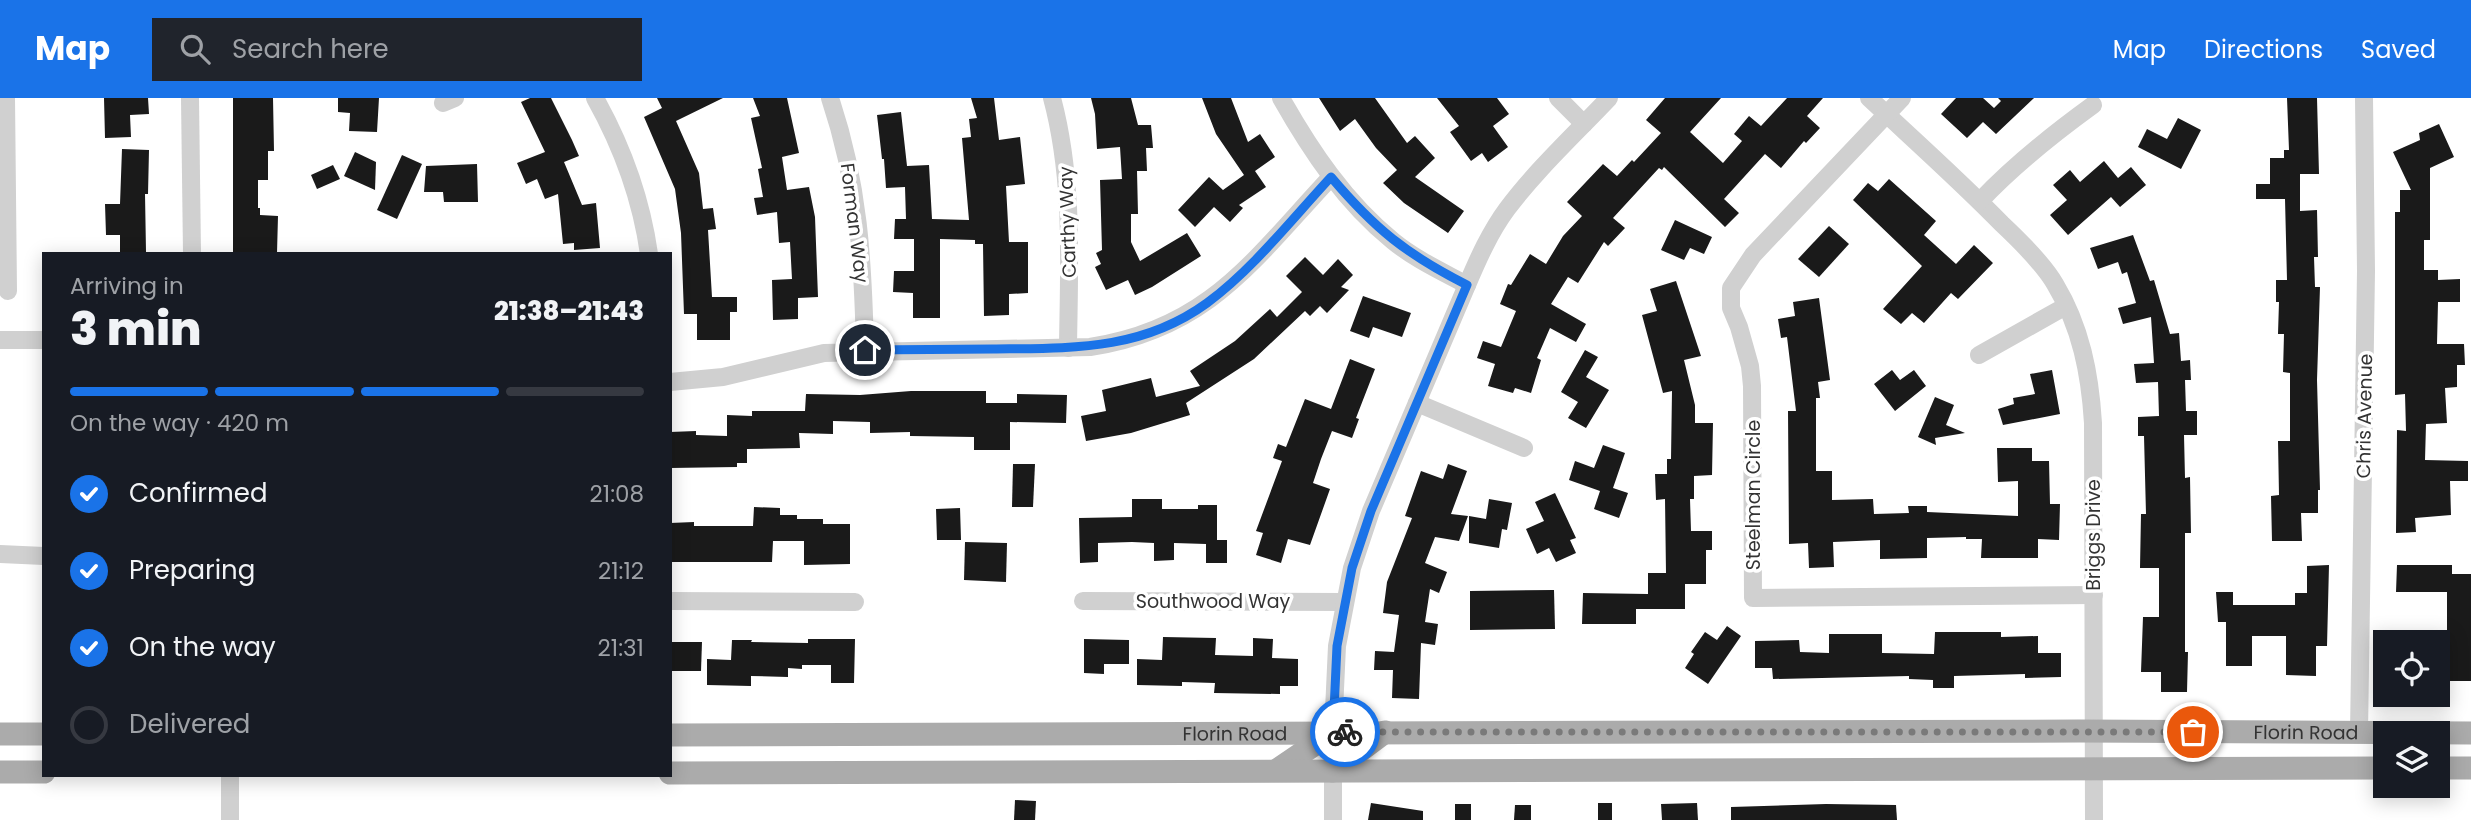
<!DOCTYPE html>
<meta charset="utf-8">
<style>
:root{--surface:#171b24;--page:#20242c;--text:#f1f3f6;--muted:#9ea1a6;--line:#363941;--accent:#1a73e8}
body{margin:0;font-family:Poppins,sans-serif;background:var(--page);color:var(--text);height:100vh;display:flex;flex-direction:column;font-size:26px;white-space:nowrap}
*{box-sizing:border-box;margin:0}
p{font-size:23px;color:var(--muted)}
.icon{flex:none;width:38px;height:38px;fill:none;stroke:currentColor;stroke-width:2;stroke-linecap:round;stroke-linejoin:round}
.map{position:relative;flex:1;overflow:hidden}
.drawer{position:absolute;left:42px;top:154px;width:630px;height:525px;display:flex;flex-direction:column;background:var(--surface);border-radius:0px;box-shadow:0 4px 18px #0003}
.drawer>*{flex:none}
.tools{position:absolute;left:2373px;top:532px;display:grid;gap:14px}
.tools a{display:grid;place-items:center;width:77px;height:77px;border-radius:0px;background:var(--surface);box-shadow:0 4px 18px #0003;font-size:35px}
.pin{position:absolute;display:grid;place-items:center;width:60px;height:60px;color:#fff;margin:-30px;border:4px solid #fff;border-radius:50%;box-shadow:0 2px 7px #0007}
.courier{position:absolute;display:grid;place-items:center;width:70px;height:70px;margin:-35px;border:5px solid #1a73e8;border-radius:50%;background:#fff;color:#222;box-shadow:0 2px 9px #0007}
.overview em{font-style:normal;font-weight:800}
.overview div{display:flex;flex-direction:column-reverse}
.overview{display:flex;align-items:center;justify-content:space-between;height:119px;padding:0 28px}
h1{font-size:46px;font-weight:800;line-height:52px}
.bar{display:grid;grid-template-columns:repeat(4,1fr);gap:10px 7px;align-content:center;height:84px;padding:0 28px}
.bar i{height:9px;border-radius:5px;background:var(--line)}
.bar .selected{background:var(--accent)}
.bar p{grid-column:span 4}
ol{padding:0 28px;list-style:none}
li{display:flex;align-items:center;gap:21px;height:77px}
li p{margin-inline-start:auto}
li .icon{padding:7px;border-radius:50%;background:var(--accent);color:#fff;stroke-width:4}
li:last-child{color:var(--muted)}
li i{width:38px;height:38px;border:4px solid var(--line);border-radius:50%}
header{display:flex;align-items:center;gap:42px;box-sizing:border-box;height:98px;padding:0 35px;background:var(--accent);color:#fff}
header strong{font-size:33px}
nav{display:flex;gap:38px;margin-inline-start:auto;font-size:24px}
.search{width:490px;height:63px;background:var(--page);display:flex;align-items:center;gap:18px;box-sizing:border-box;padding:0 24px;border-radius:0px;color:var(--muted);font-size:26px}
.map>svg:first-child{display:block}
</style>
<header>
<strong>Map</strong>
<div class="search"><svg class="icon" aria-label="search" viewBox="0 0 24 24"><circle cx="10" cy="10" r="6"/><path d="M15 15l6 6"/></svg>Search here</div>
<nav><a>Map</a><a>Directions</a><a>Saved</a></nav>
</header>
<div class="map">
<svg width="2471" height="722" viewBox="0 0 2471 722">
<rect width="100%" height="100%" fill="#fff"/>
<g fill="#1a1a1a">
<polygon points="104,0 148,0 149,16 130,17 131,39 105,40"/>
<polygon points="233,0 273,0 274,53 268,53 268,82 258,82 258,110 260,110 260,117 278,118 277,155 233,154"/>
<polygon points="338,0 379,0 377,34 349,33 350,15 338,14"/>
<polygon points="530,0 551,0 572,42 579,58 564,64 582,107 596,105 600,150 574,152 574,145 563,146 558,96 545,101 537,81 526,86 517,65 545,54 521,4"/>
<polygon points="657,0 723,0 676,23 699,75 703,111 713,110 716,131 708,132 712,199 737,199 737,214 730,214 730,242 697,242 697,216 684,216 681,135 675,91 644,19 662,10"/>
<polygon points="753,0 787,0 799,55 782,59 787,92 809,89 815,119 818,199 798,200 798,221 773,222 772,182 792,181 790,144 779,145 777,114 757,117 754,100 763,99 758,71 762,70 751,20 760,18"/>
<polygon points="971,0 994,0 999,42 1020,39 1025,86 1006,88 1009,144 1028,144 1028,195 1009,196 1009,217 984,218 983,146 975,146 975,142 940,141 940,220 913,220 913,195 893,194 894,173 914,173 914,141 894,141 895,121 906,121 905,89 886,90 884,61 882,61 877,17 901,14 907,68 929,67 932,121 969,122 962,40 971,39 969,21 977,20"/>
<polygon points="1091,0 1131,0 1138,27 1151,27 1153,50 1146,50 1147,73 1137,73 1138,116 1131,116 1131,144 1140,163 1187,135 1201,158 1152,189 1135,197 1128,182 1106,192 1095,169 1101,166 1096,155 1102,152 1100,82 1122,81 1120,49 1097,51 1095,16"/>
<polygon points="1202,0 1231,0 1248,44 1260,36 1275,59 1255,73 1266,89 1239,107 1243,110 1230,124 1214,109 1195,129 1178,112 1209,79 1223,92 1244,77 1216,36"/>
<polygon points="1319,0 1375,0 1407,45 1415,38 1435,60 1415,79 1464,113 1448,135 1404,105 1383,85 1397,72 1376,50 1355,21 1340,33"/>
<polygon points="1437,0 1497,0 1509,16 1493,28 1508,49 1488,64 1482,55 1471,63 1450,34 1459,28"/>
<polygon points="1665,0 1721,0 1690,34 1723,65 1742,43 1734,36 1749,18 1761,28 1787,0 1823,0 1807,18 1820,30 1806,45 1804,43 1781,70 1765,56 1724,101 1739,115 1725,129 1664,69 1662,72 1659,70 1613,120 1625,130 1608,148 1604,144 1578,185 1568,179 1551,206 1586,226 1576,244 1550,230 1537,260 1541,262 1531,295 1515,290 1513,295 1488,288 1495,266 1477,260 1483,243 1501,249 1516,213 1500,206 1508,186 1511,187 1530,156 1546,166 1563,138 1582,118 1567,104 1603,66 1617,78 1632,62 1634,64 1661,35 1646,22"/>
<polygon points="1956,0 1983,0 1994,10 2001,3 1998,0 2034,0 1996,36 1983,24 1967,40 1941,16"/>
<polygon points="2287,0 2317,0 2319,76 2300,76 2300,113 2317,112 2318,159 2314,159 2315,189 2320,189 2317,282 2320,392 2318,392 2318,415 2301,415 2302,443 2272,443 2271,398 2279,397 2278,343 2290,343 2290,275 2283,274 2284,236 2278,236 2279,204 2276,204 2276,182 2287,182 2285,101 2256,101 2256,86 2270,86 2270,60 2284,60 2284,52 2289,52"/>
<polygon points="2178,20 2201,32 2181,71 2138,49 2147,31 2167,41"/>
<polygon points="2439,26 2454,59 2430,70 2430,142 2424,142 2424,172 2438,172 2438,182 2460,181 2460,204 2438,204 2437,246 2464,246 2465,267 2457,267 2457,289 2445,290 2447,325 2426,326 2425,362 2468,363 2468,383 2450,383 2451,417 2415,420 2416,434 2396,435 2397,332 2406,333 2405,296 2395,297 2395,114 2400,114 2400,92 2411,92 2393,54 2420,42 2419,35"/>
<polygon points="122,51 149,52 148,96 145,96 146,154 120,154 120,137 106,137 105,106 120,106"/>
<polygon points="355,54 376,64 375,92 344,78"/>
<polygon points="402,57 422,66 397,121 377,112"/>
<polygon points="2104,63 2118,80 2131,69 2146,87 2120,109 2111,99 2068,137 2050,117 2067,102 2053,87 2070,72 2080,84"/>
<polygon points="477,66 478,104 444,104 443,94 424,94 426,68"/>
<polygon points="333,67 340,81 317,91 311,77"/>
<polygon points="1889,81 1936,123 1924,137 1956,166 1974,147 1993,165 1958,201 1951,195 1924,225 1912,215 1901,226 1883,211 1922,168 1853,102 1868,85 1878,93"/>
<polygon points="1675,122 1712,139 1704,156 1690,150 1684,162 1661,152"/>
<polygon points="1829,128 1849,146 1819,179 1798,161"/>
<polygon points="2133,137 2150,183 2154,182 2170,236 2179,235 2181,263 2190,262 2191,282 2185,282 2186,313 2197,313 2197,337 2184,337 2185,380 2190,379 2191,435 2185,435 2185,554 2188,554 2187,594 2161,594 2161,574 2141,574 2143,519 2159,519 2159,470 2140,470 2141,416 2146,416 2144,338 2138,338 2138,319 2159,318 2158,284 2136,285 2134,266 2154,265 2151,219 2123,226 2118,210 2136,205 2127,174 2122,176 2118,164 2098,171 2090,150"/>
<polygon points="1305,159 1323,177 1338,161 1353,177 1341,189 1349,192 1327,215 1320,208 1310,218 1305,213 1254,261 1186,305 1190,317 1131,335 1086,343 1081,318 1106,313 1102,292 1151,280 1156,299 1200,288 1190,273 1235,243 1270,211 1277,219 1302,194 1286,178"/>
<polygon points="1676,183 1701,258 1684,262 1695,307 1695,325 1713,325 1712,377 1694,378 1694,401 1690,401 1691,433 1712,433 1712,452 1706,452 1706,486 1685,486 1685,511 1636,511 1636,526 1582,526 1583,495 1648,496 1648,475 1666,475 1665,401 1656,402 1655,376 1667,376 1667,361 1671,361 1672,293 1663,295 1642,217 1657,213 1650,191"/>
<polygon points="1363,198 1411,215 1402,239 1373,229 1369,240 1350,233"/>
<polygon points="1819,200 1830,282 1818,284 1820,300 1816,300 1816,373 1832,373 1832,402 1873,401 1874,416 1909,415 1908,408 1927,408 1927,414 2018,418 2018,383 1998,384 1997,350 2032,350 2032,363 2049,363 2050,406 2060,406 2059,442 2038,441 2038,460 1981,460 1982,441 1966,441 1966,439 1927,440 1927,460 1880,461 1880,442 1833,444 1834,469 1809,470 1808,445 1789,446 1788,313 1796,313 1787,239 1781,240 1778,221 1795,218 1793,204"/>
<polygon points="1585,252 1598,259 1586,279 1609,292 1586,330 1568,320 1578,304 1561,294"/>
<polygon points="1350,261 1375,271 1356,320 1359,321 1352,340 1332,333 1321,361 1313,385 1330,391 1310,447 1288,441 1281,465 1256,457 1263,435 1256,433 1282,363 1273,360 1278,346 1286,349 1305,301 1331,311"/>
<polygon points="1892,272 1900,282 1914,272 1926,288 1895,313 1874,286"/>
<polygon points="2052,272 2060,316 2003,327 1998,311 2014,306 2013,300 2035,296 2030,276"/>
<polygon points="911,293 986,293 986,305 1017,305 1017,296 1067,297 1066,325 1010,324 1010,352 974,352 974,339 910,338 910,334 870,335 870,324 833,323 833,336 799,335 800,350 747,351 747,365 737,365 737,369 670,370 670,334 696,333 696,337 727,338 727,317 752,318 752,313 805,313 806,296 860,297"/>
<polygon points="1935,299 1954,307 1946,327 1965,335 1935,340 1936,347 1918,339"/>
<polygon points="1603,347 1625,355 1613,390 1628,395 1619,420 1594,411 1600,393 1569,382 1575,363 1594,370"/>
<polygon points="1013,366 1035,366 1033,409 1012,409"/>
<polygon points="1448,366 1467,373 1451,416 1468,418 1459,443 1435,439 1425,465 1447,474 1439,495 1430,491 1425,524 1438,526 1435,547 1421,545 1419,601 1392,600 1393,572 1374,572 1375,553 1394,554 1399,517 1383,515 1387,484 1412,420 1405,418 1421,373 1443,381"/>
<polygon points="1555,395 1576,440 1570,442 1576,455 1556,464 1549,450 1537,456 1526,431 1544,423 1535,404"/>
<polygon points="1132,401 1162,401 1162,411 1198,411 1198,407 1217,407 1217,442 1227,442 1227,465 1206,465 1206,446 1174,445 1174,462 1154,463 1154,445 1132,444 1098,445 1098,464 1080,465 1079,420 1132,419"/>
<polygon points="1489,401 1512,405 1507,432 1502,431 1499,450 1469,445 1469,418 1486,421"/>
<polygon points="754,409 780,410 780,417 797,417 797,421 823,421 823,426 850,426 850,466 804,467 804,443 773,443 772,464 670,464 670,425 694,424 694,428 753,428"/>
<polygon points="960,410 961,442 937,442 936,411"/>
<polygon points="965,444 1007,445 1006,484 964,482"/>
<polygon points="2329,467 2327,548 2316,548 2316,578 2286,577 2286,538 2252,538 2252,568 2226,568 2226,524 2218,524 2216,494 2233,494 2233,507 2295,507 2295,495 2307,495 2307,468"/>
<polygon points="2397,467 2452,467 2452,476 2471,476 2471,583 2443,583 2442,532 2447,532 2447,494 2396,494"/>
<polygon points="1554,492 1555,531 1470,532 1470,493"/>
<polygon points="1727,528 1741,538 1708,586 1685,570 1694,556 1691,554 1705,534 1717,542"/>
<polygon points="1935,534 2001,534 2001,539 2038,538 2038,555 2061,555 2061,579 2025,580 2025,576 1954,578 1954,590 1933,590 1933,582 1909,581 1909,578 1773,581 1772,570 1755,570 1755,543 1799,542 1800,554 1829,555 1829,536 1882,536 1882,555 1934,556"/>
<polygon points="1163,539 1216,540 1215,557 1253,558 1253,540 1273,541 1272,560 1298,561 1298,588 1280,588 1280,596 1214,595 1215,585 1182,584 1182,588 1137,587 1137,561 1162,562"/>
<polygon points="808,541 855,541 854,585 831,585 831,567 802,567 802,571 788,570 788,579 751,578 751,588 707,587 707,561 731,562 732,542 752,542 751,544 808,545"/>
<polygon points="1084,541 1129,542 1129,566 1104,566 1104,576 1084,575"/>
<polygon points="670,544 702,544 701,573 670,573"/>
<polygon points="1015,702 1036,703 1035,722 1014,722"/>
<polygon points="1371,705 1423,713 1423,722 1368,722"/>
<rect x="1598" y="705" width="14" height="17"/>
<polygon points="1697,705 1698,722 1662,722 1661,706"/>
<rect x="1455" y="706" width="16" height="16"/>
<polygon points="1826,706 1896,707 1897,722 1731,722 1731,709"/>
<polygon points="1515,707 1531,707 1531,722 1514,722"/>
</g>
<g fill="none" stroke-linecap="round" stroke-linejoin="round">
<g stroke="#d0d0d0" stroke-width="18">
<polyline points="6,0 8,193"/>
<polyline points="190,0 192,156"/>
<path d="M595 0C623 50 641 99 649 156"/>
<path d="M830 0C859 86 863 163 865 252"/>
<path d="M1052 0C1074 82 1069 166 1068 250"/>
<path d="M1281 0C1311 53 1345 104 1393 143 1415 161 1441 173 1467 187"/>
<polyline points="1558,0 1584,26"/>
<path d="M1869 0C1914 42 1959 82 2002 126 2019 142 2044 167 2055 186 2081 229 2090 276 2093 325L2094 722"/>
<polyline points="1902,0 1753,157 1731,190 1731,210 1739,229 1750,268 1752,288 1753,500 2094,497"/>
<polyline points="443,5 455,0"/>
<path d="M1980 103C2014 67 2053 36 2093 7"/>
<polyline points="0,242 44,242"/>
<polyline points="1979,257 2066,208"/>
<path d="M670 284 723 279 824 255 1090 249C1209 231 1254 161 1331 79"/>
<polyline points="1417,305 1524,350"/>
<polyline points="0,456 44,458"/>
<polyline points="670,503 855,504"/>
<polyline points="1083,503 1344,504"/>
<path d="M1333 634 1337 548 1352 470 1371 413 1467 187C1478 161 1490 134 1507 111 1537 71 1575 36 1609 0"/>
<polyline points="2359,635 2366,173 2364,0"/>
<polyline points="1333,673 1333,722"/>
<polyline points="230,722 230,677"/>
</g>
<g stroke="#ababab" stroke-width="23">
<polyline points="0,636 44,636"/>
<path id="s1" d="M670 637 2079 633 2471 635"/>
<polyline points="2438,670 2471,670"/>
<polyline points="1277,672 1333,634"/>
<polyline points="1333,673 1385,634"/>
<polyline points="0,674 44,674"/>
<polyline points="670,675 2385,670"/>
</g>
</g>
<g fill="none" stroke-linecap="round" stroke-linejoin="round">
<polyline stroke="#7a7a7a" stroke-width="7" stroke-dasharray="0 12.6" points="1345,634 2193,634"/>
<path stroke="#1a73e8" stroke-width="9" d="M865 252C908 252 950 251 993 251 1071 250 1141 253 1207 205 1253 171 1292 121 1331 79 1375 131 1406 156 1467 187L1371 413 1352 470 1337 548 1333 634H1345"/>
</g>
<g text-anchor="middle" stroke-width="7" stroke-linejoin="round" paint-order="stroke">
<g font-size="19" fill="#333" stroke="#fff">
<text transform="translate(1067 124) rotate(-92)" y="7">Carthy Way</text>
<text transform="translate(855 125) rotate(83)" y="7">Forman Way</text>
<text transform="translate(2364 318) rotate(-89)" y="7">Chris Avenue</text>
<text transform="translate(1753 397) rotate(-90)" y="7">Steelman Circle</text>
<text transform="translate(2093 437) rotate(-90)" y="7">Briggs Drive</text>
<text x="1213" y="510">Southwood Way</text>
<text dy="7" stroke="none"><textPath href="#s1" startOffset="565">Florin Road</textPath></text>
<text dy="7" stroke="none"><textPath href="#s1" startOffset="1636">Florin Road</textPath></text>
</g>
</g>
</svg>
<div class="tools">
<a><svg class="icon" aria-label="locate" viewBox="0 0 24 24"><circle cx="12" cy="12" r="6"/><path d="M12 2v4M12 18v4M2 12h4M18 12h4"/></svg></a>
<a><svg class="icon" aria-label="layers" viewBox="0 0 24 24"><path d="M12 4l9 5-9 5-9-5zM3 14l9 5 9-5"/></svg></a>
</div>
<div class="pin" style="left:2193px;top:634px;background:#ea580c"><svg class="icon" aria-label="bag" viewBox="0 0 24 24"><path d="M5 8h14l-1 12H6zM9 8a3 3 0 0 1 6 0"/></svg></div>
<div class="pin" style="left:865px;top:252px;background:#1f2937"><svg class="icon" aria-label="home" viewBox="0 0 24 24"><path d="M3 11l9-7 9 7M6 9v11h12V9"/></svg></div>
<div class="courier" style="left:1345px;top:634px"><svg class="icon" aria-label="bike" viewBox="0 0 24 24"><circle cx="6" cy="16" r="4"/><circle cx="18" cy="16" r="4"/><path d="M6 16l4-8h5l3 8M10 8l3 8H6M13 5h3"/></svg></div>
<section class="drawer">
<div class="overview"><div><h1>3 min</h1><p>Arriving in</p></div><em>21:38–21:43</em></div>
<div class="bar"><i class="selected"></i><i class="selected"></i><i class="selected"></i><i></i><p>On the way · 420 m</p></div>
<ol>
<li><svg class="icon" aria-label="check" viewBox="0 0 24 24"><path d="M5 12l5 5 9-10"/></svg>Confirmed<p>21:08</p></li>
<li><svg class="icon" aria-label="check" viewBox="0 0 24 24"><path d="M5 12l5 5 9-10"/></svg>Preparing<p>21:12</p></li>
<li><svg class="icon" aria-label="check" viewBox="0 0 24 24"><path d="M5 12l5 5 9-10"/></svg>On the way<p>21:31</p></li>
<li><i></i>Delivered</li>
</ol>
</section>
</div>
